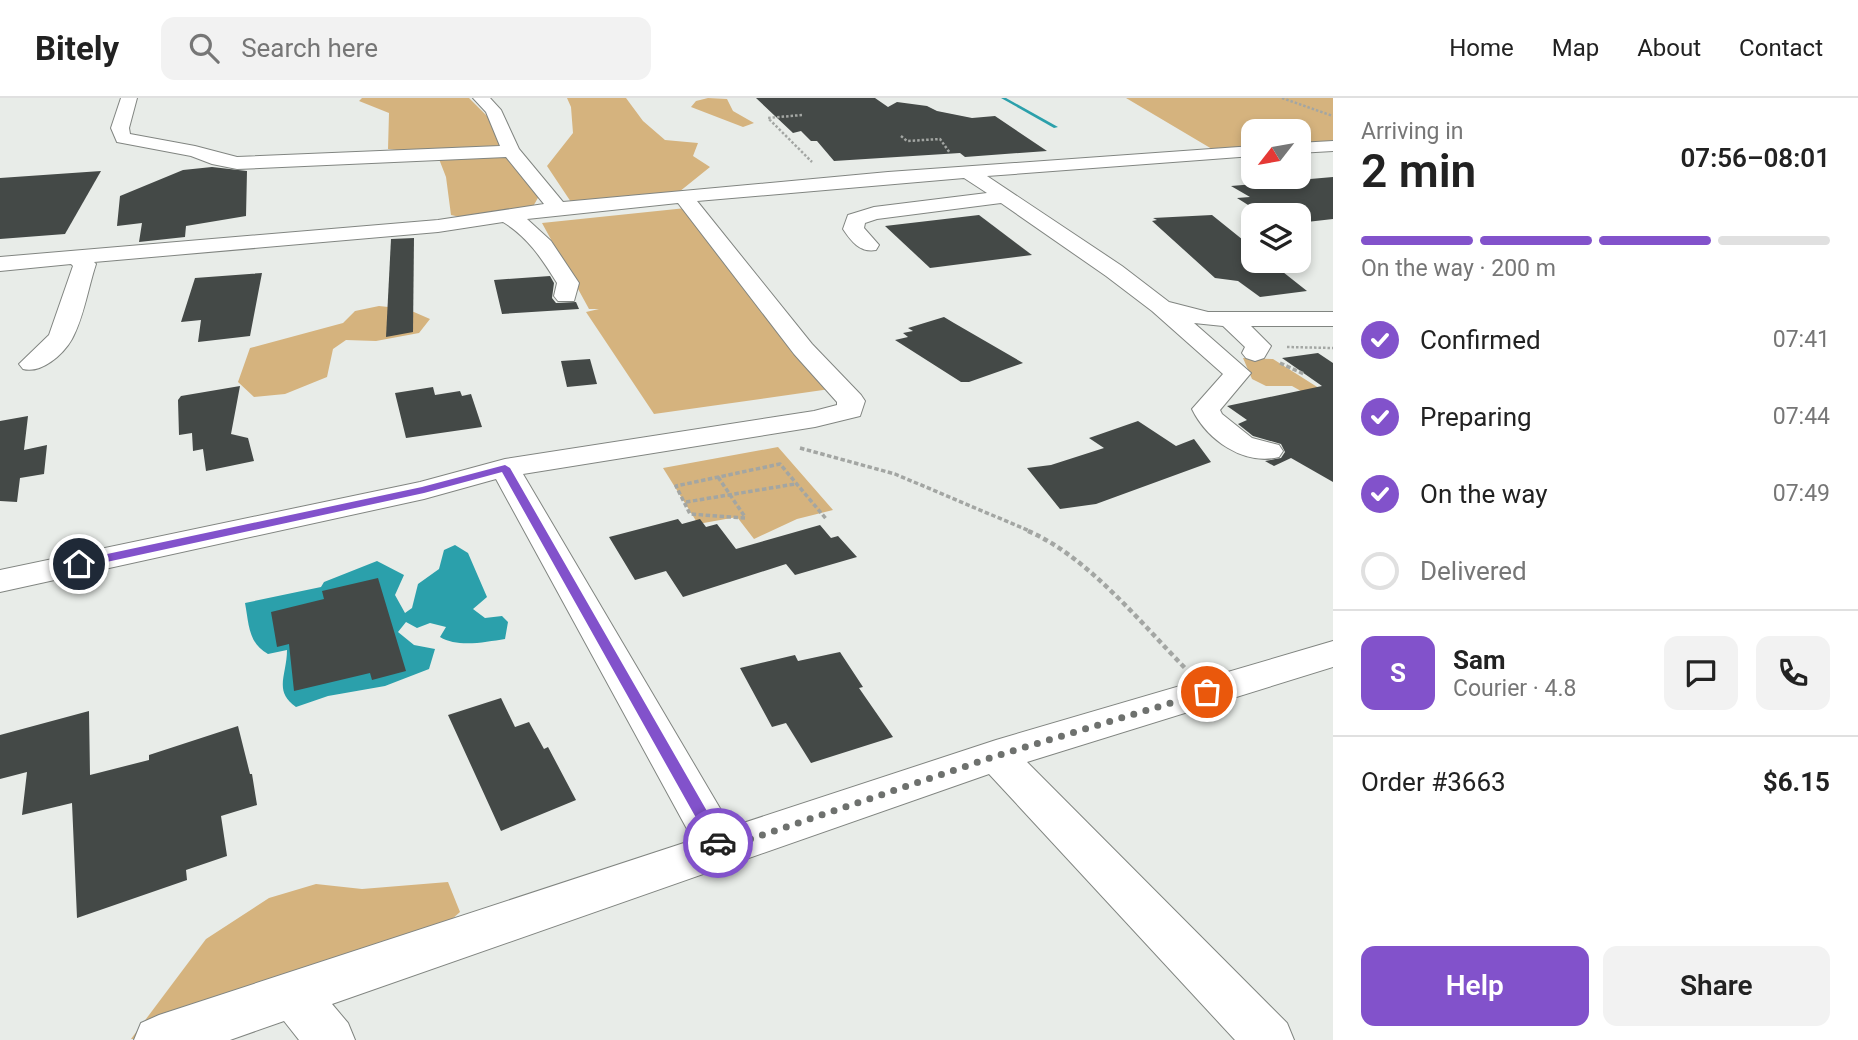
<!DOCTYPE html>
<meta charset="utf-8">
<style>
:root{--surface:#fff;--page:#f2f2f2;--text:#222;--muted:#767676;--line:#e0e0e0;--accent:#8252cb}
body{margin:0;font-family:Roboto,sans-serif;background:var(--page);color:var(--text);height:100vh;display:flex;flex-direction:column;font-size:26px;white-space:nowrap}
*{box-sizing:border-box;margin:0}
p{font-size:23px;color:var(--muted)}
.icon{flex:none;width:38px;height:38px;fill:none;stroke:currentColor;stroke-width:2;stroke-linecap:round;stroke-linejoin:round}
.map{position:relative;flex:1;overflow:hidden}
.drawer{display:flex;flex-direction:column;background:var(--surface);width:525px}
.drawer>*{flex:none}
.needle{width:46px;rotate:239deg}
.tools{position:absolute;left:1241px;top:21px;display:grid;gap:14px}
.tools a{display:grid;place-items:center;width:70px;height:70px;border-radius:14px;background:var(--surface);box-shadow:0 4px 10px #0003;font-size:35px}
.pin{position:absolute;display:grid;place-items:center;width:60px;height:60px;color:#fff;margin:-30px;border:4px solid #fff;border-radius:50%;box-shadow:0 2px 7px #0007}
.courier{position:absolute;display:grid;place-items:center;width:70px;height:70px;margin:-35px;border:5px solid #8252cb;border-radius:50%;background:#fff;color:#222;box-shadow:0 2px 9px #0007}
.summary em{font-style:normal;font-weight:600}
.summary div{display:flex;flex-direction:column-reverse}
.summary{display:flex;align-items:center;justify-content:space-between;height:119px;padding:0 28px}
h1{font-size:46px;font-weight:600;line-height:52px}
.bar{display:grid;grid-template-columns:repeat(4,1fr);gap:10px 7px;align-content:center;height:84px;padding:0 28px}
.bar i{height:9px;border-radius:5px;background:var(--line)}
.bar .on{background:var(--accent)}
.bar p{grid-column:span 4}
.line{display:flex;align-items:center;gap:18px;padding:0 28px;border-top:2px solid var(--line)}
.line div{flex:1}
.round{display:grid;place-items:center;flex:none;width:74px;height:74px;border-radius:14px;background:var(--page)}
ol{padding:0 28px;list-style:none}
li{display:flex;align-items:center;gap:21px;height:77px}
li p{margin-inline-start:auto}
li .icon{padding:7px;border-radius:50%;background:var(--accent);color:#fff;stroke-width:4}
li:last-child{color:var(--muted)}
li i{width:38px;height:38px;border:4px solid var(--line);border-radius:50%}
.action{display:flex;gap:14px;margin-top:auto;padding:14px 28px}
.action a{flex:1;height:80px;border-radius:14px;background:var(--accent);color:#fff;font-size:28px;font-weight:600;line-height:80px;text-align:center}
.action a+a{background:var(--page);color:var(--text)}
header{display:flex;align-items:center;gap:42px;box-sizing:border-box;height:98px;padding:0 35px;background:var(--surface);border-bottom:2px solid var(--line)}
header strong{font-size:33px}
nav{display:flex;gap:38px;margin-inline-start:auto;font-size:24px}
.search{width:490px;height:63px;background:var(--page);display:flex;align-items:center;gap:18px;box-sizing:border-box;padding:0 24px;border-radius:14px;color:var(--muted);font-size:26px}
main{display:flex;flex:1;min-height:0}
.map>svg:first-child{display:block}
</style>
<header>
<strong>Bitely</strong>
<div class="search"><svg class="icon" aria-label="search" viewBox="0 0 24 24"><circle cx="10" cy="10" r="6"/><path d="M15 15l6 6"/></svg>Search here</div>
<nav><a>Home</a><a>Map</a><a>About</a><a>Contact</a></nav>
</header>
<main>
<div class="map">
<svg width="1333" height="942" viewBox="0 0 1333 942">
<rect width="100%" height="100%" fill="#e8ece8"/>
<g fill="#d5b37e">
<polygon points="362,0 469,0 493,24 539,98 531,112 460,119 451,117 446,79 439,61 424,55 388,51 389,15 359,3"/>
<polygon points="567,0 626,0 643,23 665,42 698,45 693,58 710,69 674,98 573,107 547,68 573,35 571,9"/>
<polygon points="708,0 727,1 733,13 754,25 743,29 691,9 696,3"/>
<polygon points="1126,0 1333,0 1333,43 1299,45 1298,33 1253,33 1253,48 1212,51"/>
<polygon points="686,110 830,291 654,316 586,214 599,211 589,211 542,125"/>
<polygon points="379,208 407,211 430,221 419,235 376,243 346,242 333,251 327,279 285,296 254,299 238,284 250,250 343,225 355,213"/>
<polygon points="1243,260 1273,261 1333,299 1333,311 1292,288 1266,288 1252,281"/>
<polygon points="778,349 833,412 797,421 754,441 737,419 698,426 663,370"/>
<polygon points="448,784 460,814 406,862 229,942 131,941 206,841 269,800 316,786 362,791"/>
</g>
<path fill="#2ba0ab" d="M455 447 468 455 487 499 473 511 485 520 502 518 508 524 505 541C485 544 458 550 440 539L446 529 430 525 417 530 406 524 398 534 414 547 435 551 429 571 385 588 328 598 296 609C273 593 287 577 287 552L268 556C248 545 249 526 245 505L321 489 324 484 377 463 404 477 395 497 405 515 412 510 418 486 439 471 444 452Z"/>
<g fill="none" stroke-linecap="round" stroke-linejoin="round">
<polygon fill="#2ba0ab" fill-rule="evenodd" points="1001,0 1006,0 1058,29 1054,30"/>
</g>
<g fill="#444947">
<polygon points="756,0 875,0 888,9 897,4 927,8 937,13 972,20 995,18 1047,53 965,59 960,55 834,63 817,43 811,43 801,33 793,35"/>
<polygon points="212,69 247,73 246,118 186,128 185,139 139,144 142,125 117,128 120,98 183,72"/>
<polygon points="101,73 65,136 0,141 0,80"/>
<polygon points="1333,79 1333,121 1298,125 1298,117 1264,117 1237,100 1250,99 1231,88"/>
<polygon points="979,117 1032,157 930,170 885,128"/>
<polygon points="1212,117 1253,150 1253,163 1269,163 1307,193 1260,199 1238,183 1215,180 1152,123 1157,122 1153,120"/>
<polygon points="414,140 413,234 386,239 391,141"/>
<polygon points="262,175 250,238 198,244 201,222 181,224 195,180"/>
<polygon points="550,178 554,185 552,200 556,205 576,204 579,211 502,216 494,182"/>
<polygon points="944,219 954,225 1023,265 969,284 961,284 895,242 908,239 903,235 913,233 908,230"/>
<polygon points="1318,255 1333,265 1333,384 1291,360 1274,368 1265,363 1281,360 1285,354 1281,346 1253,338 1238,326 1247,322 1227,308 1322,288 1282,260"/>
<polygon points="590,261 597,286 567,289 561,263"/>
<polygon points="240,288 231,336 248,340 254,363 206,373 203,351 193,353 192,335 179,337 178,302 181,298"/>
<polygon points="433,289 435,297 460,293 462,298 471,296 482,329 406,340 395,295"/>
<polygon points="28,318 24,352 47,347 44,376 20,380 17,404 0,403 0,323"/>
<polygon points="1138,323 1176,348 1194,341 1211,364 1096,406 1060,411 1027,370 1051,367 1104,350 1089,340"/>
<polygon points="678,421 682,426 700,421 706,429 717,426 736,451 820,427 831,440 838,438 857,459 795,477 786,466 683,499 666,473 635,482 609,439"/>
<polygon points="378,480 406,573 372,582 370,575 294,593 289,546 277,549 271,514 324,501 322,493"/>
<polygon points="840,554 863,589 859,590 893,639 811,665 786,625 772,629 740,570 795,557 798,563"/>
<polygon points="501,600 515,629 529,624 544,651 548,649 576,702 501,733 448,617"/>
<polygon points="89,613 90,677 149,662 149,657 238,628 250,676 252,676 257,707 221,718 227,758 186,772 187,782 77,820 72,705 22,717 27,674 0,681 0,637"/>
</g>
<g fill="none" stroke-linecap="round" stroke-linejoin="round">
<defs>
<g id="minor">
<path d="M121 0H137L129 30 130 36 195 48 237 59 500 48 486 14 473 0H490L501 12 519 51 563 104 888 74 1253 48V58L987 78 1122 168 1169 204 1208 214H1333V228H1251L1271 248 1264 260 1255 263 1246 260 1242 255 1245 249 1223 228 1194 225 1251 275 1220 312 1222 316 1252 340 1279 347 1283 353 1279 359C1244 368 1207 342 1192 311L1223 276 1152 213 1106 178 1001 105 877 121 865 125 864 130 879 147 876 152C860 155 851 143 843 131L848 117 874 109 987 95 964 80 697 103 812 246 861 297 865 303 860 318 815 329 523 376 731 729 996 642 1333 543V569L1027 664 1287 925 1294 942H1235L989 676 332 906 348 925 355 942H299L284 923 230 942H134L141 925 159 917 693 742 496 381 424 401 0 494V472L420 384 505 361 814 313 837 307V304L794 256 678 105 527 121 551 143 579 185 574 203H558L554 198 557 185C542 161 528 139 503 124L438 134 94 164 96 166C88 190 84 219 72 241 63 257 41 276 23 271L19 266 49 237 73 168 71 166 0 173V159L438 122 544 106 506 59 237 71 212 66 191 58 117 44 111 30Z"/>
<polygon points="1333,43 1333,53 1298,55 1298,45"/>
</g>
</defs>
<use href="#minor" stroke="#818581" stroke-width="2"/>
<g stroke="#a3a6a3" stroke-width="2.5" stroke-dasharray="2.5 2" stroke-linecap="butt">
<polyline points="1282,0 1333,18"/>
<polyline points="802,17 768,20 812,64"/>
<polyline points="901,38 907,43 940,41 950,55"/>
<polyline points="1287,249 1333,250"/>
</g>
<g stroke="#a3a6a3" stroke-width="3.5" stroke-dasharray="4.5 2.5" stroke-linecap="butt">
<polyline points="1280,265 1304,276"/>
<polyline points="800,350 895,376 1032,434"/>
<polyline points="718,379 745,419"/>
<polyline points="686,404 795,386"/>
<polyline points="745,420 690,416 676,388 780,366 827,422"/>
</g>
<path stroke="#a3a6a3" stroke-width="4.5" stroke-dasharray="5 3.5" stroke-linecap="butt" d="M1028 433C1087 458 1140 524 1185 570"/>
<use href="#minor" fill="#fff" fill-rule="evenodd"/>
</g>
<polygon fill="#8252cb" points="505,367 510,370 723,741 726,745 723,750 713,750 502,374 424,395 79,470 74,466 79,462 422,389"/>
<g fill="none" stroke-linecap="round" stroke-linejoin="round">
<polyline stroke="#6e716e" stroke-width="7" stroke-dasharray="0 12.6" points="718,745 721,751 996,658 1207,594"/>
</g>
</svg>
<div class="tools">
<a><svg class="needle" viewBox="-14 -14 28 28"><path d="M0-13l5 13h-10z" fill="#e53935"/><path d="M0 13l5-13h-10z" fill="#767676"/></svg></a>
<a><svg class="icon" aria-label="layers" viewBox="0 0 24 24"><path d="M12 4l9 5-9 5-9-5zM3 14l9 5 9-5"/></svg></a>
</div>
<div class="pin" style="left:1207px;top:594px;background:#ea580c"><svg class="icon" aria-label="bag" viewBox="0 0 24 24"><path d="M5 8h14l-1 12H6zM9 8a3 3 0 0 1 6 0"/></svg></div>
<div class="pin" style="left:79px;top:466px;background:#1f2937"><svg class="icon" aria-label="home" viewBox="0 0 24 24"><path d="M3 11l9-7 9 7M6 9v11h12V9"/></svg></div>
<div class="courier" style="left:718px;top:745px"><svg class="icon" aria-label="car" viewBox="0 0 24 24"><path d="M5 17H2v-5l4-1 3-4h7l3 4 3 1v5h-3M9 17h6M6 11h13"/><circle cx="7" cy="17" r="2"/><circle cx="17" cy="17" r="2"/></svg></div>
</div>
<section class="drawer">
<div class="summary"><div><h1>2 min</h1><p>Arriving in</p></div><em>07:56–08:01</em></div>
<div class="bar"><i class="on"></i><i class="on"></i><i class="on"></i><i></i><p>On the way · 200 m</p></div>
<ol>
<li><svg class="icon" aria-label="check" viewBox="0 0 24 24"><path d="M5 12l5 5 9-10"/></svg>Confirmed<p>07:41</p></li>
<li><svg class="icon" aria-label="check" viewBox="0 0 24 24"><path d="M5 12l5 5 9-10"/></svg>Preparing<p>07:44</p></li>
<li><svg class="icon" aria-label="check" viewBox="0 0 24 24"><path d="M5 12l5 5 9-10"/></svg>On the way<p>07:49</p></li>
<li><i></i>Delivered</li>
</ol>
<div class="line" style="height:126px"><b class="round" style="background:var(--accent);color:#fff">S</b><div><b>Sam</b><p>Courier · 4.8</p></div><a class="round"><svg class="icon" aria-label="chat" viewBox="0 0 24 24"><path d="M4 5h16v11H9l-5 4z"/></svg></a><a class="round"><svg class="icon" aria-label="phone" viewBox="0 0 24 24"><path d="M5 4h4l2 5-3 2q2 4 5 5l2-3 5 2v4C11 20 4 13 5 4z"/></svg></a></div>
<div class="line" style="height:91px"><div>Order #3663</div><b>$6.15</b></div>
<div class="action"><a>Help</a><a>Share</a></div>
</section>
</main>
